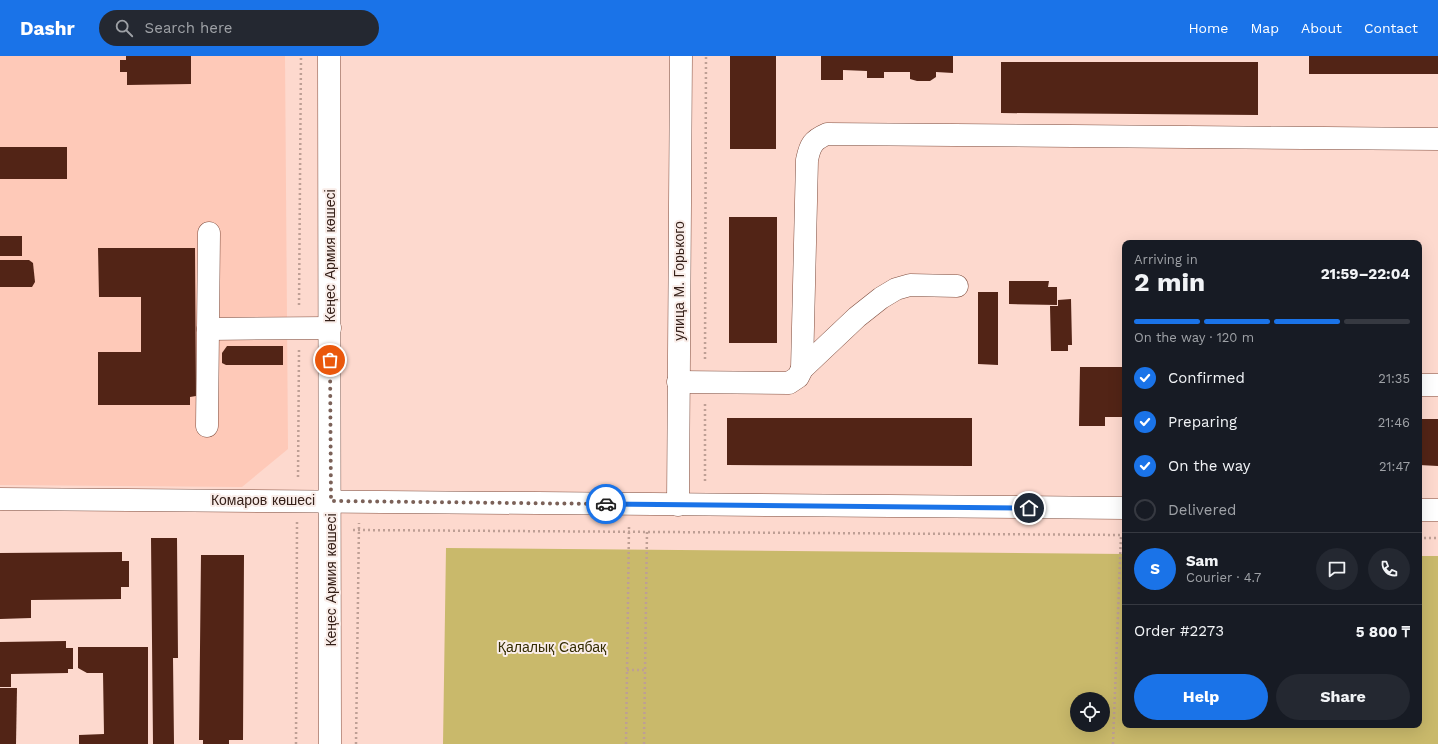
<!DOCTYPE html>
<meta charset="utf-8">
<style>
:root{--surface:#171b24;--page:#242831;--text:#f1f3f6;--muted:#9ea1a6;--line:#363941;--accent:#1a73e8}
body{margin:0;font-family:"Work Sans",sans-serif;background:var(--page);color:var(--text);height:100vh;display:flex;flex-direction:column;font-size:15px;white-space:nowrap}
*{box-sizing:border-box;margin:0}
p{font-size:13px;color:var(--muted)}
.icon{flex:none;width:22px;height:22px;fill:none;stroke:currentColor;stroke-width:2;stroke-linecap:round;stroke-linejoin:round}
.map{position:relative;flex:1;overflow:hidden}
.drawer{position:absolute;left:1122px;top:184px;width:300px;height:488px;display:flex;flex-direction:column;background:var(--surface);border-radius:8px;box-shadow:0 4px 16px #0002}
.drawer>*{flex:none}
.fabs{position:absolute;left:1070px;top:636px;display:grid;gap:8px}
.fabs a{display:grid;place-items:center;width:40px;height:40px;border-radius:50%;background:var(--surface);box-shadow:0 4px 16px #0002;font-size:20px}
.pin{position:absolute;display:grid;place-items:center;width:34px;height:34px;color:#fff;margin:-17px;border:2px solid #fff;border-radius:50%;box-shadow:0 1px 4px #0007}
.courier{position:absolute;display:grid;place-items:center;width:40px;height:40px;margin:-20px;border:3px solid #1a73e8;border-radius:50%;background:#fff;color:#222;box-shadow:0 1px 5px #0007}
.head em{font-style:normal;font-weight:700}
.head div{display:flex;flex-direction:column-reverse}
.head{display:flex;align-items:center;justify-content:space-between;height:68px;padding:0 12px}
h1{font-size:26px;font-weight:700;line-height:30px}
.bar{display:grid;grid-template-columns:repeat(4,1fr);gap:6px 4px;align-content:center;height:48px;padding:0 12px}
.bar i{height:5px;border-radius:3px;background:var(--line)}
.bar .active{background:var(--accent)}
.bar p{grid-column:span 4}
.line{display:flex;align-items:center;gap:10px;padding:0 12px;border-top:1px solid var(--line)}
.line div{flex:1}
.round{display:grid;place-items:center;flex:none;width:42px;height:42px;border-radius:21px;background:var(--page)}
ol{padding:0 12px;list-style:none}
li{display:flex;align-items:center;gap:12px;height:44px}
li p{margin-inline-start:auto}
li .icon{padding:4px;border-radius:50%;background:var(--accent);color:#fff;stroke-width:4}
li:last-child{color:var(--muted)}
li i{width:22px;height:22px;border:2px solid var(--line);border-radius:50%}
.cta{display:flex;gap:8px;margin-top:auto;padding:8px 12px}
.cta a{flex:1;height:46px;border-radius:24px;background:var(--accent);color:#fff;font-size:16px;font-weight:700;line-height:46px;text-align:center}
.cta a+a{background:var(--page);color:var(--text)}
header{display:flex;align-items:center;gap:24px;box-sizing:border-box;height:56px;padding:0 20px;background:var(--accent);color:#fff}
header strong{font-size:19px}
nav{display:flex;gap:22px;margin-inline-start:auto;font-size:14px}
.search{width:280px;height:36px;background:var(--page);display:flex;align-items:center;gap:10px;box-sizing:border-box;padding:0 14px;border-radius:22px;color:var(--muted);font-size:15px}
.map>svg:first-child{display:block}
</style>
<header>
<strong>Dashr</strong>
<div class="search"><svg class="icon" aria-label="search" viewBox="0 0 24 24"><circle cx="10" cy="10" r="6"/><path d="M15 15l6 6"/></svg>Search here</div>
<nav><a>Home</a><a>Map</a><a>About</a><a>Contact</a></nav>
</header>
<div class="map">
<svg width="1438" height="688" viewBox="0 0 1438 688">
<rect width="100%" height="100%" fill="#fdd9ce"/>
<polygon fill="#fec9b8" points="0,0 285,0 288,393 242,431 0,429"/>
<path fill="#c9b96b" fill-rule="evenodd" d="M446 492 1125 498V669H1419V500H1438V688H443ZM1077 643H1103V669H1077Z"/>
<g fill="#522416">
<polygon points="126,0 191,0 191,28 127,29 127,16 120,16 120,4 126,4"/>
<rect x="730" y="0" width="46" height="93"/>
<polygon points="821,0 953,0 953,17 936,16 936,21 930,25 917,25 910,23 910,16 884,16 884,22 867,22 867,15 843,14 843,24 821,24"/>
<rect x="1309" y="0" width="129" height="18"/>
<polygon points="1001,6 1258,6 1258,59 1001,57"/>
<rect x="0" y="91" width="67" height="32"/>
<rect x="729" y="161" width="48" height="126"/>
<rect x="0" y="180" width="22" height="20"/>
<polygon points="98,192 195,192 196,340 190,341 190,349 98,349 98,296 141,296 141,241 99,241"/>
<polygon points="0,204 29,204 33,207 35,226 32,231 0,231"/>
<polygon points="1009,225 1049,225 1048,231 1057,231 1057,249 1009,248"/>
<polygon points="978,236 998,236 998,309 978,308"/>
<polygon points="1071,243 1072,289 1068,289 1068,295 1051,295 1050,250 1058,250 1058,244"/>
<polygon points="227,290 283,290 283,309 226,309 222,307 222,297"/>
<polygon points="1080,311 1125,311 1125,361 1105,361 1105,370 1079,370"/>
<polygon points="727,362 972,362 972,410 727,409"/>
<polygon points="1419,363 1438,363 1438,410 1419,409"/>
<polygon points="151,482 177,482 178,602 173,602 174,688 153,688"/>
<polygon points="122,496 122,505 129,505 129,531 121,531 121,543 31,544 31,562 0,563 0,497"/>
<polygon points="201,499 244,499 243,684 229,684 229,688 203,688 203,684 199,684"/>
<polygon points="66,585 66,592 73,592 73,613 68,613 68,617 11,618 11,631 0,631 0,586"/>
<polygon points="78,591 148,591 148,688 79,688 79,679 104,678 103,617 87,617 78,612"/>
<polygon points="0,632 17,632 16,688 0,688"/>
</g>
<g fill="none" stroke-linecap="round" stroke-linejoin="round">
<defs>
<g id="minor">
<polyline points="329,0 330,688"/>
<polyline points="208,273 330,272"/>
<path d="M802 313 807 104C810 89 813 84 827 78L1438 83"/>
<polyline points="678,326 789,327 798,321 802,313 857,261 881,242 896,233 910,229 957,230"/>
<polyline points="1419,329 1438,329"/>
<polyline points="207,370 209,177"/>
<path d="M0 443C375 444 750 450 1125 452"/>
<polyline points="678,449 681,0"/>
<polyline points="1419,454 1438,454"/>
</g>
</defs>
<use href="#minor" stroke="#7e4c3d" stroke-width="23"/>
<g stroke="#be9f95" stroke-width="2.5" stroke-dasharray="2 3" stroke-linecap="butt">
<polyline points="299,249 301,0"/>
<polyline points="705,303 706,0"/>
<polyline points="298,421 299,294"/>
<polyline points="705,425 705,348"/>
<polyline points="353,474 1125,479"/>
<polyline points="1419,482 1438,482"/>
<polyline points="627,614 645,614"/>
<polyline points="296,688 297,466"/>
<polyline points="356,688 359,467"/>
<polyline points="626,688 629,471"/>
<polyline points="644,688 647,475"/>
<polyline points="1113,688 1121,479"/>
</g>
<use href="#minor" stroke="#fff" stroke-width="22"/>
</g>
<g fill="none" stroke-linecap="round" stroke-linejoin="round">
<polyline stroke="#7b6158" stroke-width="4" stroke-dasharray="0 7.2" points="330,304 331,445 606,448"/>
<polyline stroke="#1a73e8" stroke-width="5" points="606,448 1029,452"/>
</g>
<g text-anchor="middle" stroke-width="4" stroke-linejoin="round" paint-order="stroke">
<g font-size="14" fill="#352019" stroke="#f9ede9">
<text transform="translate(330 200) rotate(-90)" y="5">Кеңес Армия көшесі</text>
<text transform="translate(679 225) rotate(-90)" y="5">улица М. Горького</text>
<text x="263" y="449">Комаров көшесі</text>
<text transform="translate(331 524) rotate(-90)" y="5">Кеңес Армия көшесі</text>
</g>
<g font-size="14" fill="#342c02" stroke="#f9ede9">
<text x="552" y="596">Қалалық Саябақ</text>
</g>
</g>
</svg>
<div class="fabs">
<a><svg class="icon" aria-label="locate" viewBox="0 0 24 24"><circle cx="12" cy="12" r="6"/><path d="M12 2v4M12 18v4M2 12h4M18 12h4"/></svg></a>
</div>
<div class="pin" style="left:330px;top:304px;background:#ea580c"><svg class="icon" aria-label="bag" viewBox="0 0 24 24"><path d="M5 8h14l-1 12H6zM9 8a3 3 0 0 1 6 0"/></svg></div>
<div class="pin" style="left:1029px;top:452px;background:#1f2937"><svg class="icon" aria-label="home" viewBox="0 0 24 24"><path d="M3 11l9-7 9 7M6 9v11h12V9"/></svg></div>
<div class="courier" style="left:606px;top:448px"><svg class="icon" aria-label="car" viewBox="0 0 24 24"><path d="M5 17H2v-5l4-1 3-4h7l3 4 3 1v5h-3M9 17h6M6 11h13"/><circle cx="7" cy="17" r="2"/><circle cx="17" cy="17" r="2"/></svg></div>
<section class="drawer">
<div class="head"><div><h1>2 min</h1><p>Arriving in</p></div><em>21:59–22:04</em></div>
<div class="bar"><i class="active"></i><i class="active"></i><i class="active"></i><i></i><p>On the way · 120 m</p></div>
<ol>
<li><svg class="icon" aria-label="check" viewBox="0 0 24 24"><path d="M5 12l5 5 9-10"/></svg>Confirmed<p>21:35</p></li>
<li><svg class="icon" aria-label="check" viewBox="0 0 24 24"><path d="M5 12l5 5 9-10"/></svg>Preparing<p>21:46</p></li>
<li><svg class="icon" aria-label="check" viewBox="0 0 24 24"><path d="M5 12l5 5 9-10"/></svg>On the way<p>21:47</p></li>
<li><i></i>Delivered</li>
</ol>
<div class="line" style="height:72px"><b class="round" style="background:var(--accent);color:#fff">S</b><div><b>Sam</b><p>Courier · 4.7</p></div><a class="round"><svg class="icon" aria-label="chat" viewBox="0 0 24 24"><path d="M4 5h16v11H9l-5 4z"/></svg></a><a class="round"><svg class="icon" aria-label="phone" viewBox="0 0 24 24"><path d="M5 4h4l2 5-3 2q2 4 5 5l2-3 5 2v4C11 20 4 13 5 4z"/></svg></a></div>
<div class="line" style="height:52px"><div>Order #2273</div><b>5 800 ₸</b></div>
<div class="cta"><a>Help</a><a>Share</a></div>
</section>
</div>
